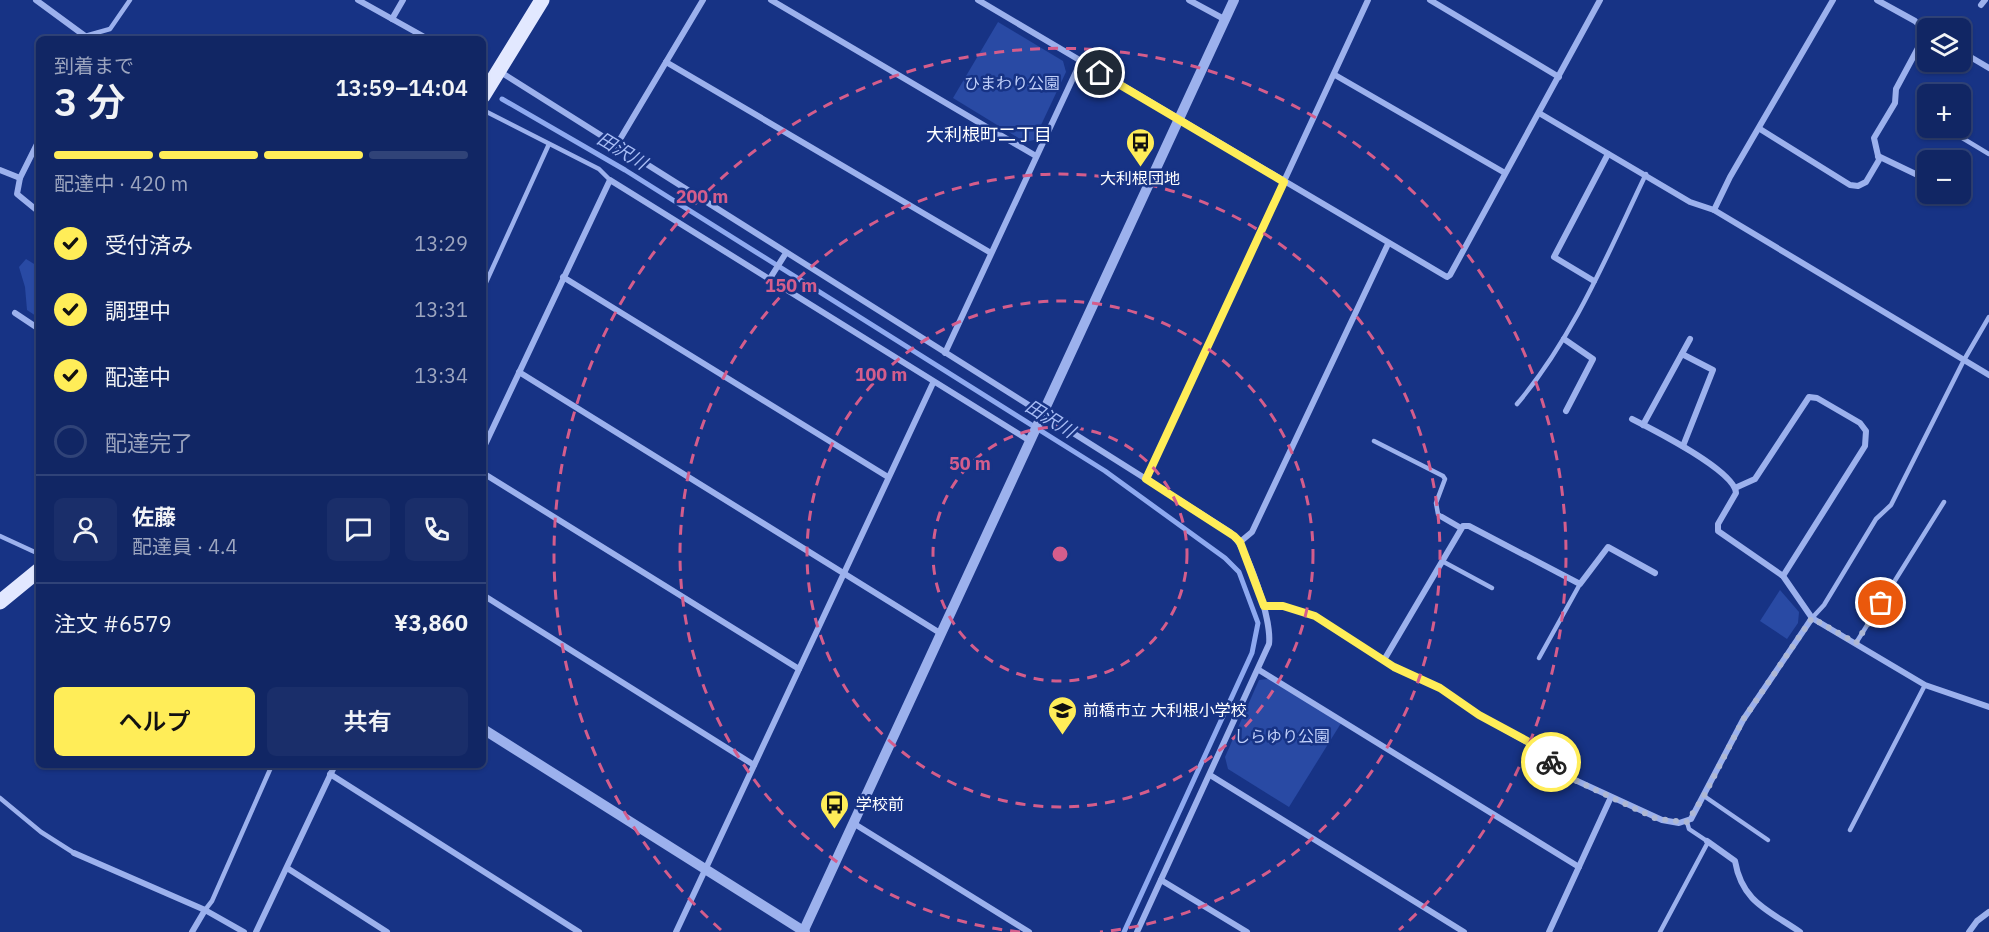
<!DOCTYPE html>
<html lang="ja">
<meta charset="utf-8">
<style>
:root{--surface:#112664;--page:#1a2e6a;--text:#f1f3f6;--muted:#9ca5bf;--line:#304378;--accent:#ffed58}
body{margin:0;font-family:"IBM Plex Sans","Noto Sans JP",sans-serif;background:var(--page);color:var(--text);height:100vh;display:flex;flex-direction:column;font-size:22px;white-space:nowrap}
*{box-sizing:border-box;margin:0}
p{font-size:20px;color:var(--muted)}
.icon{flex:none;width:33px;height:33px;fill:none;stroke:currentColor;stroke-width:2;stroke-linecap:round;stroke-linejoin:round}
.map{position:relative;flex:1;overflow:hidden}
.drawer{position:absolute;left:36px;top:36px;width:450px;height:732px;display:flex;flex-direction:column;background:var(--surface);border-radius:9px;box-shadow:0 2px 4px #0004,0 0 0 2px var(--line)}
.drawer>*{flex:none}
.buttons{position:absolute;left:1917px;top:18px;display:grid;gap:12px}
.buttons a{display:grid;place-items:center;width:54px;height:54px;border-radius:9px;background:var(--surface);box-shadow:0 2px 4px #0004,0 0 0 2px var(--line);font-size:30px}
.pin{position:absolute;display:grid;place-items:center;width:51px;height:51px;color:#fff;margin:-26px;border:3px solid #fff;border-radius:50%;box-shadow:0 2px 6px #0007}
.courier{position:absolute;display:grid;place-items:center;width:60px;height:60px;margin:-30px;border:4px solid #ffed58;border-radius:50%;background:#fff;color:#222;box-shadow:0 2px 8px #0007}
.overview em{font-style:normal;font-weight:600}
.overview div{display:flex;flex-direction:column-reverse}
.overview{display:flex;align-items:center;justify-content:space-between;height:102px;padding:0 18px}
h1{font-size:39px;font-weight:600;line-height:45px}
.bar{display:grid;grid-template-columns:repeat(4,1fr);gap:9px 6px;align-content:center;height:72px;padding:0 18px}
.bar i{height:8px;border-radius:4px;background:var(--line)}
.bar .current{background:var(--accent)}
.bar p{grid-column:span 4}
.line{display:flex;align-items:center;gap:15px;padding:0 18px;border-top:2px solid var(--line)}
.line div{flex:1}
.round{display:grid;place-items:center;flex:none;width:63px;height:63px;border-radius:9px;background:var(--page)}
ol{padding:0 18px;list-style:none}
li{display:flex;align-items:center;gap:18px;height:66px}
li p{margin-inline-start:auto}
li .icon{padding:6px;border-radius:50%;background:var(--accent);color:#111;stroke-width:4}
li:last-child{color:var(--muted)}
li i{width:33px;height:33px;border:3px solid var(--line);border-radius:50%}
.cta{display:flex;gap:12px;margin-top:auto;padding:12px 18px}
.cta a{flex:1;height:69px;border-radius:9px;background:var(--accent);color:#111;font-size:24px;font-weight:600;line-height:69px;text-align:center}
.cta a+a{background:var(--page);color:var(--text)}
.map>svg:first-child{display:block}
</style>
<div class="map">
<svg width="1989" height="932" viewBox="0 0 1989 932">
<rect width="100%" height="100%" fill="#173385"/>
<g fill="#294aa4">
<polygon points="998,22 1063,61 1066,72 1034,140 1025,142 953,98"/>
<polygon points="26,259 39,267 39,318 27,310 25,287 19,267"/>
<polygon points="1780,590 1799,612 1798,623 1787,639 1760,621"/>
<polygon points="1276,678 1343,720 1289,807 1228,769 1225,757 1259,680"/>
</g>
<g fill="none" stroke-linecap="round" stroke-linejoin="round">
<polyline stroke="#8ea9f0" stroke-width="5" points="502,99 625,170 1105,471 1225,558 1239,572 1258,623 1252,653 1124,932"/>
<g stroke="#9cb1ed" stroke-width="4.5">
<polyline points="85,36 110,29 130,0"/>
<polyline points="483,110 599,169 610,180"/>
<polyline points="1949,130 1989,154"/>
<polyline points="483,289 549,144"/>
<path d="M1517 404C1574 337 1608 253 1646 174"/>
<polyline points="1374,441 1443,476 1445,479 1436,503 1438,514 1442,517"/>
<polyline points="0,536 39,554"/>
<polyline points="1442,561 1492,588"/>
<polyline points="1812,618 1824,605 1876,519 1891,505 1964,360 1989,317"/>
<polyline points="1856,643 1944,502"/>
<polyline points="1539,658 1580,584"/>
<polyline points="1704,796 1768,840"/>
<polyline points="0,798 41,832 74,853"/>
<polyline points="1850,830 1925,685"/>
<polyline points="205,910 212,901 272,765"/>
<polyline points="1660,932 1707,844 1707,841 1689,829 1687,822"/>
</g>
<g stroke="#9cb1ed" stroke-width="6">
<polyline points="36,0 85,36 85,39"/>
<polyline points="358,0 428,39"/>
<polyline points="771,0 1036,156"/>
<polyline points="978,0 1447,277 1450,275 1600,0"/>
<polyline points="1189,0 1224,19"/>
<polyline points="1430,0 1559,77"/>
<polyline points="1981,5 1985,0"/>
<polyline points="392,19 403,0"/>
<polyline points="1967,55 1989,68"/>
<polyline points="666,62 991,253"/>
<path d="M499 71 1230 532C1248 548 1272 620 1269 644L1137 932"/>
<polyline points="1335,75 1505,173"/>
<polyline points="1539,113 1690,202 1714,210 1989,375"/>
<polyline points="1760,129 1850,185 1858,186 1866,182 1879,160 1874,138 1895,103 1896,89 1925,35 1924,30 1915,21 1877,0"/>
<polyline points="39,140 20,178 17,194 39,212"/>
<polyline points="616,146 703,0"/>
<polyline points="1878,156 1928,180"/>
<polyline points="0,170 20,178"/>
<polyline points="1955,194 1962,197"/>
<polyline points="1714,210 1730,177 1833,0"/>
<polyline points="563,277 888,477"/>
<polyline points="769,280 786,253"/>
<polyline points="1594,281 1554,257 1608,154"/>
<polyline points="15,313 39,329"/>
<polyline points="1564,339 1593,359 1566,411"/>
<polyline points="945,353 1081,61"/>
<polyline points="1682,354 1713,370 1683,446"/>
<polyline points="519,372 940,633"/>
<path d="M1632 419C1652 429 1735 471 1736 493L1718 524V531L1783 576 1812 618"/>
<polyline points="1643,425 1690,339"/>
<polyline points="483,449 610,180 1030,441"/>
<polyline points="483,473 799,669"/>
<polyline points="1146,479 1368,0"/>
<polyline points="1735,488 1755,479 1809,397 1817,398 1860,423 1866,431 1865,446 1783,576"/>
<polyline points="1442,517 1461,528"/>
<polyline points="1240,542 1252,532 1388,244"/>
<polyline points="483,595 754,765"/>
<polyline points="1264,606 1283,606 1315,616 1394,667 1440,688 1479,715 1536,747 1562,774 1662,820 1679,823 1691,819 1743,720 1812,618 1925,685 1989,707"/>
<polyline points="1384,660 1463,526 1469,526 1580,584 1608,547 1655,573"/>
<polyline points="1259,670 1579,867"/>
<polyline points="330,774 579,932"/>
<polyline points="1210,775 1464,932"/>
<polyline points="853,823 1029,932"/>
<path d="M1707 841 1735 861C1742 902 1768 910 1800 932"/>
<polyline points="74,853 205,910 244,932"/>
<polyline points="287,868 387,932"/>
<polyline points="1161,880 1247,932"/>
<polyline points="192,932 205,910"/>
<polyline points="256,932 335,765"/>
<polyline points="676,932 933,383"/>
<polyline points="1549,932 1611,797"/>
<polyline points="1969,932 1977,921 1989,912"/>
</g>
<g stroke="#9cb1ed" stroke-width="10">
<polyline points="483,729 805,932"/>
<polyline points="803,932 1234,0"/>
</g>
<g stroke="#e2e8ff" stroke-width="15">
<polyline points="483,96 542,0"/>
<polyline points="0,602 39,570"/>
</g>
</g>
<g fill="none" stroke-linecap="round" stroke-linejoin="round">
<polyline stroke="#aeb8d4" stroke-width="6" stroke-dasharray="0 10.8" points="1551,762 1562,774 1657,819 1687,822 1704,796 1743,720 1812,618 1856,643 1881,603"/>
<polyline stroke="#ffed58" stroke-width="8" points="1100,73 1284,182 1146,479 1234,536 1240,542 1264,606 1283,606 1315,616 1394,667 1440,688 1479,715 1529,742 1551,762"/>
</g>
<g fill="none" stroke="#d45d8c" stroke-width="3" stroke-dasharray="10 8">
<circle cx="1060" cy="554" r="127"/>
<circle cx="1060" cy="554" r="253"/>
<path d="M1020 932A380 380 0 1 1 1100 932"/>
<path d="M721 930A506 506 0 1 1 1399 930"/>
</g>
<defs>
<symbol id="bus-pin" viewBox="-11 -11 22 30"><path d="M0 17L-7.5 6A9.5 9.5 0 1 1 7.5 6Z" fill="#ffed58" stroke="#173385"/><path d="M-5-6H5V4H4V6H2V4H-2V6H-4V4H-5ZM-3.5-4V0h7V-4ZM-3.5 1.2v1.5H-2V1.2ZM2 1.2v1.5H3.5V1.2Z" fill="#111"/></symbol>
<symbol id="school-pin" viewBox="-11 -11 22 30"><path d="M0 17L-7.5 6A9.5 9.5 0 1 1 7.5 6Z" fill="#ffed58" stroke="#173385"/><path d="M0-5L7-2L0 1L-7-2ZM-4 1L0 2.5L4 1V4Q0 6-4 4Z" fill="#111"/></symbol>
</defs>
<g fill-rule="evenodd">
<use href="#bus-pin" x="1124" y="126" width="33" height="45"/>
<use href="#school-pin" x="1046" y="694" width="33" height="45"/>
<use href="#bus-pin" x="818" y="788" width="33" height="45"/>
</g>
<g text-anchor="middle" stroke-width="5" stroke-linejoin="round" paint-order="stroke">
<g font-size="16" fill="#c1d0fa" stroke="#173385">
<text x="1012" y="89">ひまわり公園</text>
<text x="1282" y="742">しらゆり公園</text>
</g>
<g font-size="16" fill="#fff" stroke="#173385" text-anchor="start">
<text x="1140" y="184" text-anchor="middle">大利根団地</text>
<text x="1083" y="716">前橋市立 大利根小学校</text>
<text x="856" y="810">学校前</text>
</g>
<g font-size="18" fill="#fff" stroke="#173385">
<text x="989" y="141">大利根町二丁目</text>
</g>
<g font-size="18" font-style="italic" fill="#a7bcf5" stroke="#173385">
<text transform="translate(622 151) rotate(31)" y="6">田沢川</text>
<text transform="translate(1050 419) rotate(32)" y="6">田沢川</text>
</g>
</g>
<circle cx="1060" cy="554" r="9" fill="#d45d8c" stroke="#173385" stroke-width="3"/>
<g font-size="18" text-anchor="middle" font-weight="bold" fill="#d45d8c" stroke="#173385" stroke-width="5" stroke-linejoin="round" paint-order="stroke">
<text x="702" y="203">200 m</text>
<text x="791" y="292">150 m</text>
<text x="881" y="381">100 m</text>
<text x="970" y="470">50 m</text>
</g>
</svg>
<div class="buttons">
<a><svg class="icon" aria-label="layers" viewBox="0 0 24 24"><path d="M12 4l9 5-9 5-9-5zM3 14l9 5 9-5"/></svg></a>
<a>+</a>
<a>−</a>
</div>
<div class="pin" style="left:1881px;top:603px;background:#ea580c"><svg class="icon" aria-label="bag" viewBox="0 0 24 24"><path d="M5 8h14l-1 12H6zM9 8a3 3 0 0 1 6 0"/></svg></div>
<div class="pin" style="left:1100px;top:73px;background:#1f2937"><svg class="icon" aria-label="home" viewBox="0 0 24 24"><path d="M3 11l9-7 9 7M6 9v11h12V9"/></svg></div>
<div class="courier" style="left:1551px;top:762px"><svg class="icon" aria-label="bike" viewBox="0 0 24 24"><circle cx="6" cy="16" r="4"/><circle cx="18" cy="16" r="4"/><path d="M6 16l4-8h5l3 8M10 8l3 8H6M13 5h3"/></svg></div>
<section class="drawer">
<div class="overview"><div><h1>3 分</h1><p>到着まで</p></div><em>13:59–14:04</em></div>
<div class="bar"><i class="current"></i><i class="current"></i><i class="current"></i><i></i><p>配達中 · 420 m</p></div>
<ol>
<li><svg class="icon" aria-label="check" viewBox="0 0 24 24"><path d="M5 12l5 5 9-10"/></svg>受付済み<p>13:29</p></li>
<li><svg class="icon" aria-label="check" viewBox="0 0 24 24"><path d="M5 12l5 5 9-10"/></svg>調理中<p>13:31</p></li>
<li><svg class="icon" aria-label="check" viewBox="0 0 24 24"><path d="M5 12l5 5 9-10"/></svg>配達中<p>13:34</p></li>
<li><i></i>配達完了</li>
</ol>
<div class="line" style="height:108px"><a class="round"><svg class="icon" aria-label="person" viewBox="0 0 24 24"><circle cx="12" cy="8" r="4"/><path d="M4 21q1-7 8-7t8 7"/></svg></a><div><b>佐藤</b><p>配達員 · 4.4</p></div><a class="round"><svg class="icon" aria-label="chat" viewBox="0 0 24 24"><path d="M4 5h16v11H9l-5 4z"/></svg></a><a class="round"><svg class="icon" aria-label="phone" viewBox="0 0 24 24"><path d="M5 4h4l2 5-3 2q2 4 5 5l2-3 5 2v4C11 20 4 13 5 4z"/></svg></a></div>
<div class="line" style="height:78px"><div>注文 #6579</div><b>¥3,860</b></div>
<div class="cta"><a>ヘルプ</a><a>共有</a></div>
</section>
</div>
